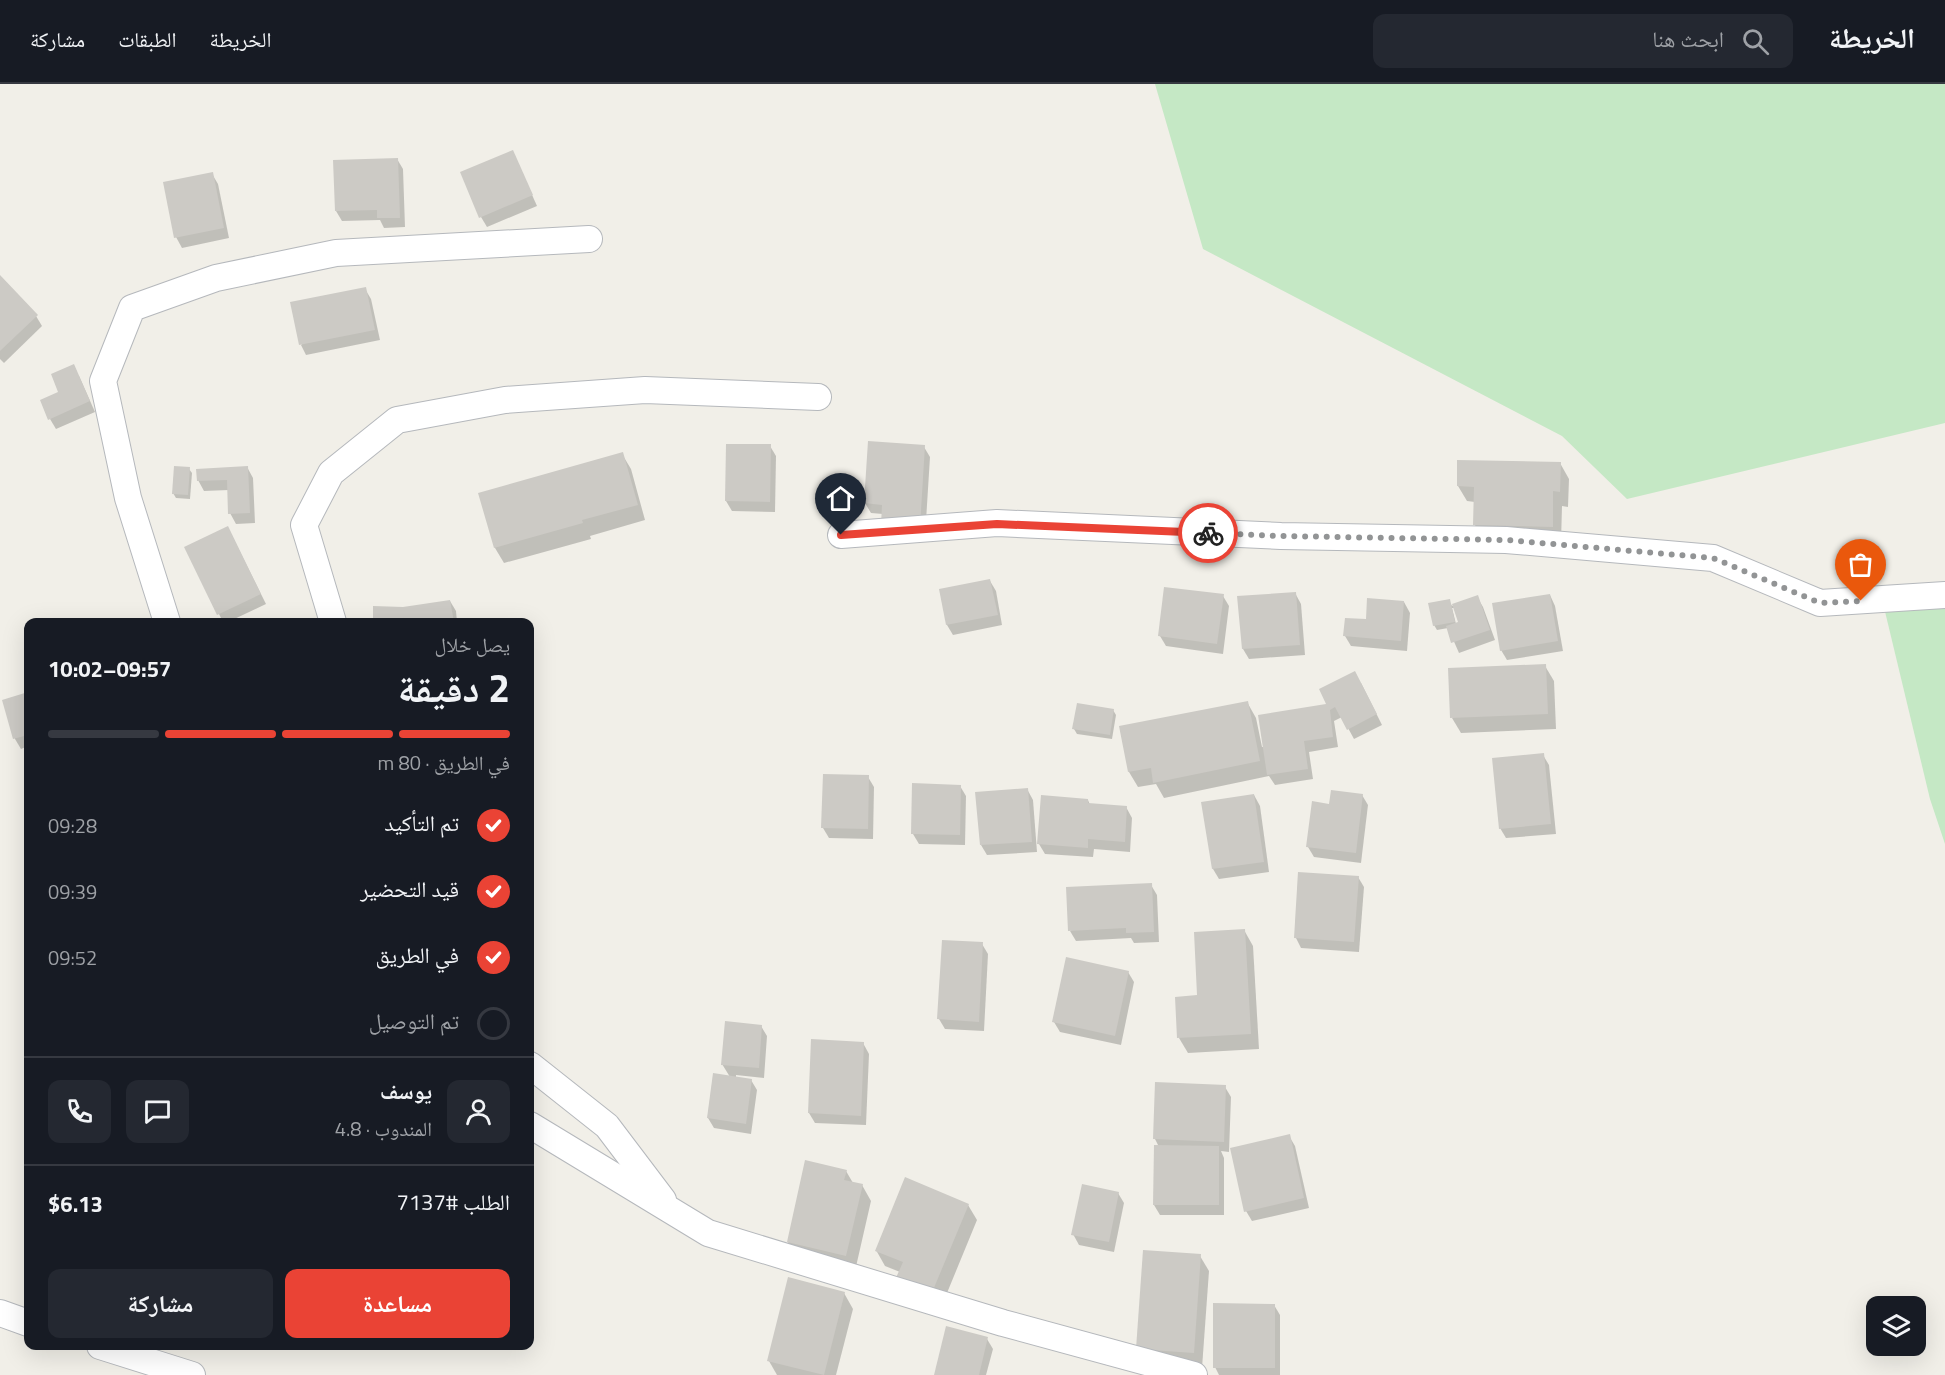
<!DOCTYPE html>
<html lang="ar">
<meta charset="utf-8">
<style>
:root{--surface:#171b24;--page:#242831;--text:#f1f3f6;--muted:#9ea1a6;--line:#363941;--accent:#ea4335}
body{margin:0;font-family:"Titillium Web","Noto Naskh Arabic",sans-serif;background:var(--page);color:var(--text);direction:rtl;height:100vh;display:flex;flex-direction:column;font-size:22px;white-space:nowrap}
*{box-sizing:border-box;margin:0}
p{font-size:20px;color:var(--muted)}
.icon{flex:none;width:33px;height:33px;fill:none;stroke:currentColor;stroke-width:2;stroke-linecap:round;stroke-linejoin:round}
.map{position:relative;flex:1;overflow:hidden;direction:ltr}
.sheet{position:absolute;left:24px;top:534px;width:510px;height:732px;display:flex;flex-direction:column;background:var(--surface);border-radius:12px;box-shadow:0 6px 24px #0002;direction:rtl}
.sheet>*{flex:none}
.tools{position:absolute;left:1866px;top:1212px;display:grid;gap:12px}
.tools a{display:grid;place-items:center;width:60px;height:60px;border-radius:12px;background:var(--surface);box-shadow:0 6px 24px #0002;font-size:30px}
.pin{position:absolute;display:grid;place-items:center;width:51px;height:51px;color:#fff;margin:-62px -26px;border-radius:50% 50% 50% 0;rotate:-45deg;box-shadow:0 0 6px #0007}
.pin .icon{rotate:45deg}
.courier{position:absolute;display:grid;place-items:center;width:60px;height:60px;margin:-30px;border:4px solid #ea4335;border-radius:50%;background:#fff;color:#222;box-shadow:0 2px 8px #0007}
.overview em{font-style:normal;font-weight:700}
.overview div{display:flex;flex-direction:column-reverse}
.overview{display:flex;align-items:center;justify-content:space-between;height:102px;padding:0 24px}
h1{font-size:39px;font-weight:700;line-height:45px}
.bar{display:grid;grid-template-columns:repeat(4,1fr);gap:9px 6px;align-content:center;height:72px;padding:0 24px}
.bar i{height:8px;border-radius:4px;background:var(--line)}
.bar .selected{background:var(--accent)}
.bar p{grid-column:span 4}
.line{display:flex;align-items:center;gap:15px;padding:0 24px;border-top:2px solid var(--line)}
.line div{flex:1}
.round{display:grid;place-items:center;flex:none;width:63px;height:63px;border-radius:12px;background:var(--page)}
ol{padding:0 24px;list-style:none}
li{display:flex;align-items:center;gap:18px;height:66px}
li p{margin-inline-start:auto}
li .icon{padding:6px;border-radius:50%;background:var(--accent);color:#fff;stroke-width:4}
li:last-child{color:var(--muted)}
li i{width:33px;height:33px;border:3px solid var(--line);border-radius:50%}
.button{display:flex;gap:12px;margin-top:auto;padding:12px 24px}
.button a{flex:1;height:69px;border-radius:12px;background:var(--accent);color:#fff;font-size:24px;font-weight:700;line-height:69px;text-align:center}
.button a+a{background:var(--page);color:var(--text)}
header{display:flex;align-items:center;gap:36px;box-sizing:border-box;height:84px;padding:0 30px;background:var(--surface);border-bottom:2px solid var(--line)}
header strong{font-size:28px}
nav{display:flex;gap:33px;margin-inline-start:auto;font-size:21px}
.search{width:420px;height:54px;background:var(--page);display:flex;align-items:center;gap:15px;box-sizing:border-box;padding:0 21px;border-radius:12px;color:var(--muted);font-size:22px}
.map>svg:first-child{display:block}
</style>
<header>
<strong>الخريطة</strong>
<div class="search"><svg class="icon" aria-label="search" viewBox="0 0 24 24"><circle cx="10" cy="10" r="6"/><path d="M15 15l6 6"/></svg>ابحث هنا</div>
<nav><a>الخريطة</a><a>الطبقات</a><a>مشاركة</a></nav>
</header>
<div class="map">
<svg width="1945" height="1291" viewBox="0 0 1945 1291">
<rect width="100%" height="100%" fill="#f1efe8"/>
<g fill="#c5e8c5">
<polygon points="1155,0 1945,0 1945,339 1627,415 1562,352 1203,165"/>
<polygon points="1945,511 1945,760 1930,715 1882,515"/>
</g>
<g fill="#0003" fill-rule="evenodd">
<polygon points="513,68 537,122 487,143 481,133"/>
<polygon points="397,75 403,85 405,143 384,144 380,136 342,137 336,127"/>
<polygon points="212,90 218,100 229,154 182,164 176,153"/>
<polygon points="0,193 36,232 42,242 4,279 0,275"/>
<polygon points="365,205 371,215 380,256 306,271 301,261"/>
<polygon points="79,292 95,328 56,345 50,335 60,309"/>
<polygon points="727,361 770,362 776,372 775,428 732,427 726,417"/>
<polygon points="924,363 930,373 925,453 883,430 871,429 865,419"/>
<polygon points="622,370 631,385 645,436 590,452 591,455 504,479 495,464 480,410"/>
<polygon points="1560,379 1569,395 1568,423 1562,422 1561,459 1484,457 1475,441 1475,418 1467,417 1458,402"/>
<polygon points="247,383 253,394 255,439 236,440 230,429 229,406 204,407 198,396"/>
<polygon points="189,385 192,389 190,415 176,414 173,409"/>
<polygon points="233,454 266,520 228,538 223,538 219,530"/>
<polygon points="990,497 996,507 1002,541 953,551 947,541 940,507"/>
<polygon points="1295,509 1301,520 1305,571 1249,575 1243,565 1239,514"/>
<polygon points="1550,511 1555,522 1563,567 1507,576 1501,566"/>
<polygon points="1223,512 1229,522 1223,570 1166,562 1160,552"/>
<path d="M1477 513 1483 523 1495 556 1459 569 1448 544 1437 546 1434 541 1449 517 1452 522ZM1452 524H1454L1460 539 1456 540Z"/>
<polygon points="450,517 456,527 457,538 375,538 375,524 403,525"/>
<polygon points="1404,518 1410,529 1407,567 1351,562 1345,552 1367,537"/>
<polygon points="1545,582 1554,597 1556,645 1461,649 1452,634"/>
<polygon points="1361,599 1382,641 1354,655 1342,633 1334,637 1338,663 1309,668 1313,695 1275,701 1269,692 1164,714 1156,700 1138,703 1129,688 1120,644 1247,618 1256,634 1262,663 1264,663"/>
<polygon points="28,610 28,662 21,665 15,655 4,617"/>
<polygon points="1113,626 1116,631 1112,655 1077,650 1074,645"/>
<polygon points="1543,671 1549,681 1556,750 1506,754 1500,744"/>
<polygon points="868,693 874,703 873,755 829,754 823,744"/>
<polygon points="913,701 960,702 966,712 965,761 919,760 913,750"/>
<polygon points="1027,705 1033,716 1037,768 987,771 981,761"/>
<polygon points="1254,711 1260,722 1269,788 1219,795 1213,785 1203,719"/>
<polygon points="1362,711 1368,721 1361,779 1314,773 1308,763 1331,721"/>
<polygon points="1088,716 1090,721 1126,723 1132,734 1130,768 1094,765 1093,773 1045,770 1039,760"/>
<polygon points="1358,793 1364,803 1359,868 1301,864 1296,854"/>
<polygon points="1151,801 1157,811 1159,858 1134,859 1131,854 1076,857 1070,847"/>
<polygon points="1244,846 1253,862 1259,965 1188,969 1179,954 1199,913"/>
<polygon points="982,860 988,870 984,947 945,945 939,935"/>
<polygon points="1128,888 1134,898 1121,961 1060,948 1054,938"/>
<polygon points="761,942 767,952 764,994 736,991 736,994 751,996 757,1006 751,1050 714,1044 708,1034 730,993 722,980"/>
<polygon points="863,959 869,970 866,1041 815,1039 809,1029"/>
<polygon points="530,995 534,1001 530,1007"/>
<polygon points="1225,1003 1231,1013 1229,1068 1221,1067 1224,1074 1224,1131 1160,1131 1154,1121 1159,1063 1155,1055"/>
<polygon points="1289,1052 1295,1062 1309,1124 1252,1137 1246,1127"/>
<polygon points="846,1087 853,1099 862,1101 871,1117 855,1187 797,1173 788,1158"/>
<polygon points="1118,1109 1124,1119 1114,1168 1079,1161 1073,1150"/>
<polygon points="968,1121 977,1136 940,1226 900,1188 885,1182 876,1166"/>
<polygon points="1144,1168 1200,1172 1209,1187 1202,1284 1146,1280"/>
<polygon points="844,1209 853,1225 836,1291 777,1291 769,1277"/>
<polygon points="1274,1221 1280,1231 1280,1291 1219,1291 1215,1283"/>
<polygon points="987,1255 993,1265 986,1291 936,1291"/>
</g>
<g fill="#cccac5">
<polygon points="513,66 533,111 479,134 460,88"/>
<polygon points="398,74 400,134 377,134 377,126 335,127 333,76"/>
<polygon points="213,88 224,144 174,154 163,98"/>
<polygon points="0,191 38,231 0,267"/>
<polygon points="366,203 375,246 299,261 290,218"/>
<polygon points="74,280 90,317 48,336 40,316 58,308 51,290"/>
<polygon points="868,357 925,361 920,443 881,441 882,421 864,419"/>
<polygon points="726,360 771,360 770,418 725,417"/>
<polygon points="623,368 638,421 582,436 583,439 494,464 478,409"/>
<polygon points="1457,376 1561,378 1560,408 1553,407 1553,443 1473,441 1474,403 1457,402"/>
<polygon points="174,382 190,383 188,411 172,410"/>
<polygon points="248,382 250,429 228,430 227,396 197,397 196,385"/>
<polygon points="228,442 261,510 217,531 184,463"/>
<polygon points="990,495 998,531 946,541 939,505"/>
<polygon points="1164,503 1224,510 1217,560 1158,552"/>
<polygon points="1296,508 1300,561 1242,565 1237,512"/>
<polygon points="1550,510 1558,557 1500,567 1492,519"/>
<polygon points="1478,511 1490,546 1451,559 1446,542 1458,538 1452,520"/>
<polygon points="1367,514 1404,517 1401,557 1343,552 1345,534 1366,535"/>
<polygon points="1450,515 1455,538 1433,542 1428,519"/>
<polygon points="450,516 454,538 404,538 403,533 403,538 373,538 373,522 403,523"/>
<polygon points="1546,580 1548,630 1450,634 1448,584"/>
<polygon points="1355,587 1377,630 1347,646 1335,623 1330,626 1333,653 1304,657 1308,685 1267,691 1258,631 1326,620 1319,605"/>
<polygon points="28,608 28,651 13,655 2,616"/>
<polygon points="1248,617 1260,677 1153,699 1151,684 1128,688 1119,642"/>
<polygon points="1077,619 1114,625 1110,651 1072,645"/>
<polygon points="1544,669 1551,740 1499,745 1492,674"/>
<polygon points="823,690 869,691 868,745 821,744"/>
<polygon points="912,699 961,701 960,751 911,750"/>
<polygon points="1028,704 1032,758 980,761 975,708"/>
<polygon points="1331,706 1363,710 1356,769 1306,763 1312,717 1329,720"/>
<polygon points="1254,710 1264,778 1212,785 1201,718"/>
<polygon points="1041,711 1088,715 1088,719 1127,722 1125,758 1088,755 1088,764 1037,760"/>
<polygon points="1298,788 1359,792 1354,858 1294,854"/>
<polygon points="1152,799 1154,848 1126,849 1126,844 1068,847 1066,803"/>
<polygon points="1245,845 1251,950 1177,954 1175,913 1197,911 1194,848"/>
<polygon points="942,856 983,858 979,938 937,935"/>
<polygon points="1066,873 1129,887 1115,952 1052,938"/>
<polygon points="725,937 762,941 759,984 721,981"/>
<polygon points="811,955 864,958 861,1032 808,1029"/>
<polygon points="713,989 752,995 746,1040 707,1034"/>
<polygon points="1155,998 1226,1001 1224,1058 1153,1055"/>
<polygon points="1290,1050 1304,1114 1244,1128 1230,1064"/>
<polygon points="1154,1061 1219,1062 1219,1121 1153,1121"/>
<polygon points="805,1076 847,1086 844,1096 863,1100 846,1172 787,1158"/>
<polygon points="905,1093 969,1120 931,1211 895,1196 903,1178 875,1167"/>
<polygon points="1082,1100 1119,1108 1109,1158 1071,1151"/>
<polygon points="1143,1166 1201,1170 1194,1269 1136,1265"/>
<polygon points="788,1193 845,1208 824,1291 767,1277"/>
<polygon points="1213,1219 1275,1220 1275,1284 1213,1284"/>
<polygon points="946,1242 988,1253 979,1291 934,1291"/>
</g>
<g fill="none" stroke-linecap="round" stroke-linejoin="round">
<defs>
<g id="street">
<polyline points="841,451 997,439 1281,452 1506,456 1713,474 1820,519 1945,511"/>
<polyline points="167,538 128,414 103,297 132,224 216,194 336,169 589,155"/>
<polyline points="333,538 304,441 331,389 397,336 505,316 645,306 818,313"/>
<polyline points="530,981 607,1042 663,1116"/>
<polyline points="530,1041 708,1149 1003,1239 1194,1291"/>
<polyline points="0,1229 28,1239"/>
<polyline points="100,1262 192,1291"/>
</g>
</defs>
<use href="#street" stroke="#b5b8bc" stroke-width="28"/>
<use href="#street" stroke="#fff" stroke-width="26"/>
</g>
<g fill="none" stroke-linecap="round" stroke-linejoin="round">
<polyline stroke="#929495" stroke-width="6" stroke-dasharray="0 10.8" points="1208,449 1281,452 1506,456 1713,474 1820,519 1861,517"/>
<polyline stroke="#ea4335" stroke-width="8" points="841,451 997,440 1208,449"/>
</g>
</svg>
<div class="tools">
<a><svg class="icon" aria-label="layers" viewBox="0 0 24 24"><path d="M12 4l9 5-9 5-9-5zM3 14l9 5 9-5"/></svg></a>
</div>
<div class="pin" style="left:1861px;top:517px;background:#ea580c"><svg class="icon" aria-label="bag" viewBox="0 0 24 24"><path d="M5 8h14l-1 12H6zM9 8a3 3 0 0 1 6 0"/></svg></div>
<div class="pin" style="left:841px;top:451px;background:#1f2937"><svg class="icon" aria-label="home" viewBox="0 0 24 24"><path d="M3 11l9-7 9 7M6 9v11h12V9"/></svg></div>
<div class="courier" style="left:1208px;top:449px"><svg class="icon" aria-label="bike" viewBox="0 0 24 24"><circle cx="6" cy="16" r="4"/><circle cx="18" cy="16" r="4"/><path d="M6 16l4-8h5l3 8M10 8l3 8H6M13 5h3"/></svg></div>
<section class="sheet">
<div class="overview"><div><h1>2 دقيقة</h1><p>يصل خلال</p></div><em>09:57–10:02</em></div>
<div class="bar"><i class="selected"></i><i class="selected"></i><i class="selected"></i><i></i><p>في الطريق · 80 m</p></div>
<ol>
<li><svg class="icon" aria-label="check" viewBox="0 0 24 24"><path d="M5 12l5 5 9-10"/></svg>تم التأكيد<p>09:28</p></li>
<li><svg class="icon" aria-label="check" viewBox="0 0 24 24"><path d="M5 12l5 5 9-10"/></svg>قيد التحضير<p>09:39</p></li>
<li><svg class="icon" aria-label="check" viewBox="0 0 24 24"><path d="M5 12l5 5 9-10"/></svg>في الطريق<p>09:52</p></li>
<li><i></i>تم التوصيل</li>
</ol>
<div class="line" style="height:108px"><a class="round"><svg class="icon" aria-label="person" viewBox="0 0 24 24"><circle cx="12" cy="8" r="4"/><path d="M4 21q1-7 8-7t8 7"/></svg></a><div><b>يوسف</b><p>المندوب · 4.8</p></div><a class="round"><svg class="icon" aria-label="chat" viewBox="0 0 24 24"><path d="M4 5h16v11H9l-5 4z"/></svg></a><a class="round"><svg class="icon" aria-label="phone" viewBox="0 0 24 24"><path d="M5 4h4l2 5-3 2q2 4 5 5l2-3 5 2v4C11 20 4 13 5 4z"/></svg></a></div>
<div class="line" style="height:78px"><div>الطلب #7137</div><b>$6.13</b></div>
<div class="button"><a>مساعدة</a><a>مشاركة</a></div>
</section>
</div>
